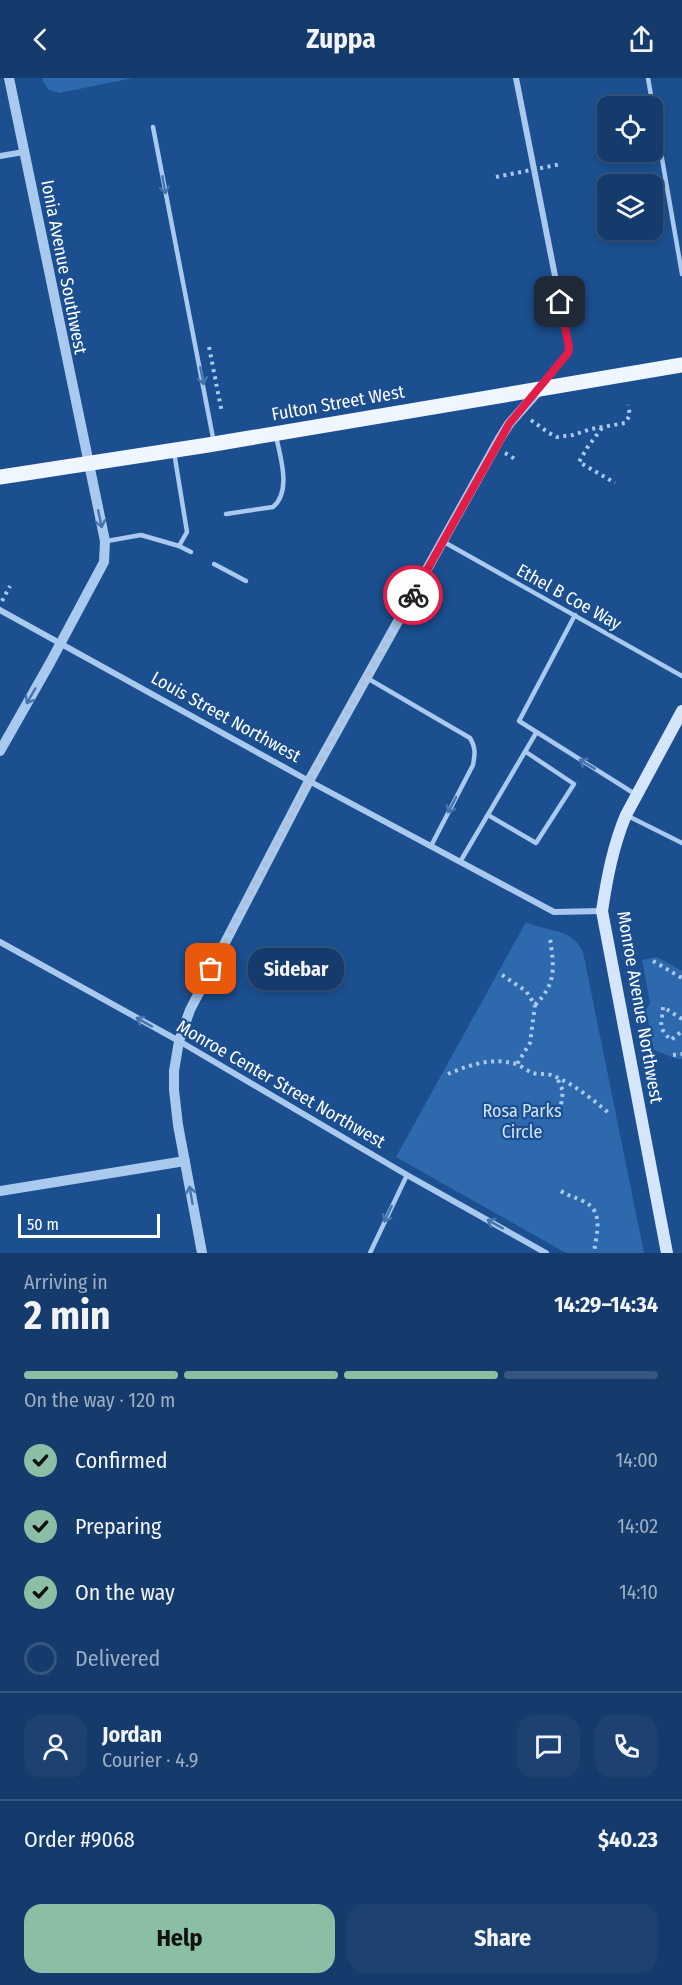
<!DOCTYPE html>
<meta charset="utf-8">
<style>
:root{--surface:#143b6b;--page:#1d4271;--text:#f1f3f6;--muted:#9dadc1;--line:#33557e;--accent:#8abfa5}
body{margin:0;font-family:"Fira Sans Condensed",sans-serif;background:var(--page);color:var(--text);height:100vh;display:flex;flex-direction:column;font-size:22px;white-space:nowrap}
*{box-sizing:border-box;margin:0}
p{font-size:20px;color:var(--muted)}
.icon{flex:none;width:33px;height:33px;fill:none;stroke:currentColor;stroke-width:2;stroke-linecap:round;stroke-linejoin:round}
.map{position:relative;height:1175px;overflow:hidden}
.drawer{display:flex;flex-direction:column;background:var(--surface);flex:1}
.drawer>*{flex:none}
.tools{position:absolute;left:597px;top:18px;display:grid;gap:12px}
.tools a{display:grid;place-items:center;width:66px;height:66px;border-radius:12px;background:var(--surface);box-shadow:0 3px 9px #0003,0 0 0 2px var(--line);font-size:30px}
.scale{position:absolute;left:18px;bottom:15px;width:142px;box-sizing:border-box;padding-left:6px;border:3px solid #fff;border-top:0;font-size:16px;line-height:21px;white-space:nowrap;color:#fff;-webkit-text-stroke:4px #1b4f8f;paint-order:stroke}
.pin{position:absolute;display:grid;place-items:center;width:51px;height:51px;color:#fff;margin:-26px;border-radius:12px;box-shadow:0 3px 9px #0006}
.courier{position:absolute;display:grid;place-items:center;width:60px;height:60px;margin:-30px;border:4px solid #e11d48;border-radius:50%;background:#fff;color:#222;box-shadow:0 2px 8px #0007}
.bubble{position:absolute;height:42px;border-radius:18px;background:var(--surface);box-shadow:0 3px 9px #0003,0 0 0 2px var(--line);font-size:20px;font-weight:700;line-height:42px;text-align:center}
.headline em{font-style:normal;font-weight:700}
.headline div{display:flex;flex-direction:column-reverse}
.headline{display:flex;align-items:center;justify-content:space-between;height:102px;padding:0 24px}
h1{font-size:39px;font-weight:700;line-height:45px}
.bar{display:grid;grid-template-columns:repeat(4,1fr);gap:9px 6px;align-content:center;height:72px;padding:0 24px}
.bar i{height:8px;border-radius:4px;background:var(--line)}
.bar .active{background:var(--accent)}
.bar p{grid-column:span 4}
.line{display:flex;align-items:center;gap:15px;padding:0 24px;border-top:2px solid var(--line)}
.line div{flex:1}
.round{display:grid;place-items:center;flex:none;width:63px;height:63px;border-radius:18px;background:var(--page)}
ol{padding:0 24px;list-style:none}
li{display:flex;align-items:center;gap:18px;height:66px}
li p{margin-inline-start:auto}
li .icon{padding:6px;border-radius:50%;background:var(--accent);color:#111;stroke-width:4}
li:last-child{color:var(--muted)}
li i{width:33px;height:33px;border:3px solid var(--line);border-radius:50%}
.button{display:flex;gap:12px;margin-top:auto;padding:12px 24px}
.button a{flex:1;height:69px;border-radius:18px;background:var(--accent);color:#111;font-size:24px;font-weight:700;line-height:69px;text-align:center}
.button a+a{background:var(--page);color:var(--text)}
header{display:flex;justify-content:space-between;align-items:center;height:78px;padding:0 24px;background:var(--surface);font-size:27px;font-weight:700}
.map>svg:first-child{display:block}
</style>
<header><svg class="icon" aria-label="back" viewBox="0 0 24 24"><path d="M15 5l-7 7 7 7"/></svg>Zuppa<svg class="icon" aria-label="share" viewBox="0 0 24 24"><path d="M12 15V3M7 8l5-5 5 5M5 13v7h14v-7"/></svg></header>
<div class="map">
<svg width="682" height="1175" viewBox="0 0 682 1175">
<rect width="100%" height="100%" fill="#1b4f8f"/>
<g fill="#2e69ad">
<polygon points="43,0 133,0 59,15 49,12 43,4"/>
<path d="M526 844C549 855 572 849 583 874L644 1175H566L396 1079Z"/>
<polygon points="657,879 682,893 682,981 677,981 654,972 646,932 650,925 642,882"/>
</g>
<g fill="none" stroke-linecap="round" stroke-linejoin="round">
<g stroke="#a9c9ee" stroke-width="4" stroke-dasharray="3 4.5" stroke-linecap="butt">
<polyline points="209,269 222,335"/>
<polyline points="531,342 549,355 557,359 573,357 591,351 625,345 630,337 628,327"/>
<polyline points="602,350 587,370 579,384 615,405"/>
<polyline points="505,375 515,381"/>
<polyline points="2,523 10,508"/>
<polyline points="653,883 682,900"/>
<polyline points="502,897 526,913 535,927 530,965 517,986"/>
<path d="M535 927C557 905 554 889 550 860"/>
<path d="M682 941 663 929C662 946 657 949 671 962L682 953"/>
<polyline points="673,977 682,976"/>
<path d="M448 996C469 987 492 979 516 986 522 988 527 993 533 995 538 997 545 995 551 997 573 1005 592 1021 610 1036"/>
<polyline points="558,1002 563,1013 561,1027"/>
<path d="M561 1113C568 1118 575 1119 583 1123 605 1133 596 1156 594 1175"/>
</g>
<g stroke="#a9c9ee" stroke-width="4.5">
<polyline points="648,0 682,196"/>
<polyline points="153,49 214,365"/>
<path d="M226 436 273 429C292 413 280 378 276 358"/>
<polyline points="107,463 141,457 179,468 187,454 174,374"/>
<polyline points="444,464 682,598"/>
<polyline points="179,468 191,474"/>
<polyline points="214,486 246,503"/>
<polyline points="575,537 519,643 635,716"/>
<path d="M367 600 470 660C476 670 475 676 473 687L431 768"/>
<polyline points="488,737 536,765 574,706 526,674"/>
<polyline points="628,738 682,765"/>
<polyline points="460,784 536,655"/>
<polyline points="370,1175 407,1097"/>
</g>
<g stroke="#a9c9ee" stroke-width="6">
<polyline points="516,0 569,269 568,275 542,308"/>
<polyline points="0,78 24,74"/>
<polyline points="0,532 309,703 554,834 602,833"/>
<polyline points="0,864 179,963 407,1097 546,1175"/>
</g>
<g stroke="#a9c9ee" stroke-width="10">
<polyline points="0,673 50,585 104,484 105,463 9,0"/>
<polyline points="0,1113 185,1083"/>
<polyline points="202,1175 178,1047 174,1012 174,993 179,963 190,932 309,703 499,362 509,346 540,311"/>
</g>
<path stroke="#d6e6fa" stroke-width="12" d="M667 1175 602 833C607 800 613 768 626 737L682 633"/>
<polyline stroke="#f0f6ff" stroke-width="15" points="0,399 208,367 682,287"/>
<polyline stroke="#a9c9ee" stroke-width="4" stroke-dasharray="3 4.5" stroke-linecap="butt" points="496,99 561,86"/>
</g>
<defs><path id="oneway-shaft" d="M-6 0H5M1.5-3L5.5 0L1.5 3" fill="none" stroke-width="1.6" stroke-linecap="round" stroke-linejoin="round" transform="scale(1.5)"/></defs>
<g stroke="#4674ac">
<use href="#oneway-shaft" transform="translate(164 107) rotate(79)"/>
<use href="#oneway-shaft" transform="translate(202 298) rotate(79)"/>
<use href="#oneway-shaft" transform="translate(100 441) rotate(78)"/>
<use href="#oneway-shaft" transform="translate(31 618) rotate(120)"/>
<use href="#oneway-shaft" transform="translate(587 686) rotate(-149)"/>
<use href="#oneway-shaft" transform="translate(452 727) rotate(118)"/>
<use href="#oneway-shaft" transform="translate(144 944) rotate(-151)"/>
<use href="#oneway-shaft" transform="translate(191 1117) rotate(-100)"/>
<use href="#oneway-shaft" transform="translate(388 1136) rotate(115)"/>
<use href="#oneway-shaft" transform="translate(495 1146) rotate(-151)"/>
</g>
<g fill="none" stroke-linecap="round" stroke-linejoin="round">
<polyline stroke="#afc1d8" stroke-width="6" stroke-dasharray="0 10.8" points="211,891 309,703 413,517"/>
<polyline stroke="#e11d48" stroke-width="8" points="413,517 509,346 568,275 569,269 560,224"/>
</g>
<g text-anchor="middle" stroke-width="4.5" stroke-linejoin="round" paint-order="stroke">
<g font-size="18" fill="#fff" stroke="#1b4f8f">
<text transform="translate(64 189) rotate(79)" y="6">Ionia Avenue Southwest</text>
<text transform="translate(338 325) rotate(-10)" y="6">Fulton Street West</text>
<text transform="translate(569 519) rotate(29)" y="6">Ethel B Coe Way</text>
<text transform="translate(226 639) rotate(29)" y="6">Louis Street Northwest</text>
<text transform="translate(640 929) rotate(80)" y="6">Monroe Avenue Northwest</text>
<text transform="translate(281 1006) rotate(30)" y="6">Monroe Center Street Northwest</text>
</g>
<g font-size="18" fill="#cfe3fa" stroke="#1b4f8f">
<text x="522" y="1039">Rosa Parks<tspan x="522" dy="21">Circle</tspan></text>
</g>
</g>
</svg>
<div class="tools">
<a><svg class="icon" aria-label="locate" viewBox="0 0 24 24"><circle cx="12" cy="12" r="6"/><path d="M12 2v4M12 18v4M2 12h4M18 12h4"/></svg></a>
<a><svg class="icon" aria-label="layers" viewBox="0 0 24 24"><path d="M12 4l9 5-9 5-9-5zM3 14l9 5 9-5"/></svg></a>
</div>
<div class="scale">50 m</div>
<div class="pin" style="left:211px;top:891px;background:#ea580c"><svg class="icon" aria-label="bag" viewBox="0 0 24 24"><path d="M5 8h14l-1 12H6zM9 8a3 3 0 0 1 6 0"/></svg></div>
<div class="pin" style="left:560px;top:224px;background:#1f2937"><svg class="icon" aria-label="home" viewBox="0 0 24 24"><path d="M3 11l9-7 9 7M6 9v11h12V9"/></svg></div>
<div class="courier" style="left:413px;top:517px"><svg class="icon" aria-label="bike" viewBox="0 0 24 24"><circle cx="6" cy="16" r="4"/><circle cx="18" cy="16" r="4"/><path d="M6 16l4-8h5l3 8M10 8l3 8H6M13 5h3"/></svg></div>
<div class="bubble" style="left:248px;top:870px;width:96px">Sidebar</div>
</div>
<section class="drawer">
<div class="headline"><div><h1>2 min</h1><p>Arriving in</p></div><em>14:29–14:34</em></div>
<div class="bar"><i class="active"></i><i class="active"></i><i class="active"></i><i></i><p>On the way · 120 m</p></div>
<ol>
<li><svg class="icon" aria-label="check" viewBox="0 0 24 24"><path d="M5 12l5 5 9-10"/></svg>Confirmed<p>14:00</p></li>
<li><svg class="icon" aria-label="check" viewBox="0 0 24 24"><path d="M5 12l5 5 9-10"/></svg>Preparing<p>14:02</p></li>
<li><svg class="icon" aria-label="check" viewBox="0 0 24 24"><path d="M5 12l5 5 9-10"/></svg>On the way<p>14:10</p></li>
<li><i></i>Delivered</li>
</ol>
<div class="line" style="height:108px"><a class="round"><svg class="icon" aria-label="person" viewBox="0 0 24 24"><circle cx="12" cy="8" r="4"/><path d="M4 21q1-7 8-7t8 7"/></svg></a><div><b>Jordan</b><p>Courier · 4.9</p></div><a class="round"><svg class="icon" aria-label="chat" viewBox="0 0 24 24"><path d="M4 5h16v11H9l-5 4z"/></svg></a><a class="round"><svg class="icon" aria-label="phone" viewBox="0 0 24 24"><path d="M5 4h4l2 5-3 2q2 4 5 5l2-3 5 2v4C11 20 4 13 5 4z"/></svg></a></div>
<div class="line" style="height:78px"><div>Order #9068</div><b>$40.23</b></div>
<div class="button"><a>Help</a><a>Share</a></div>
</section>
